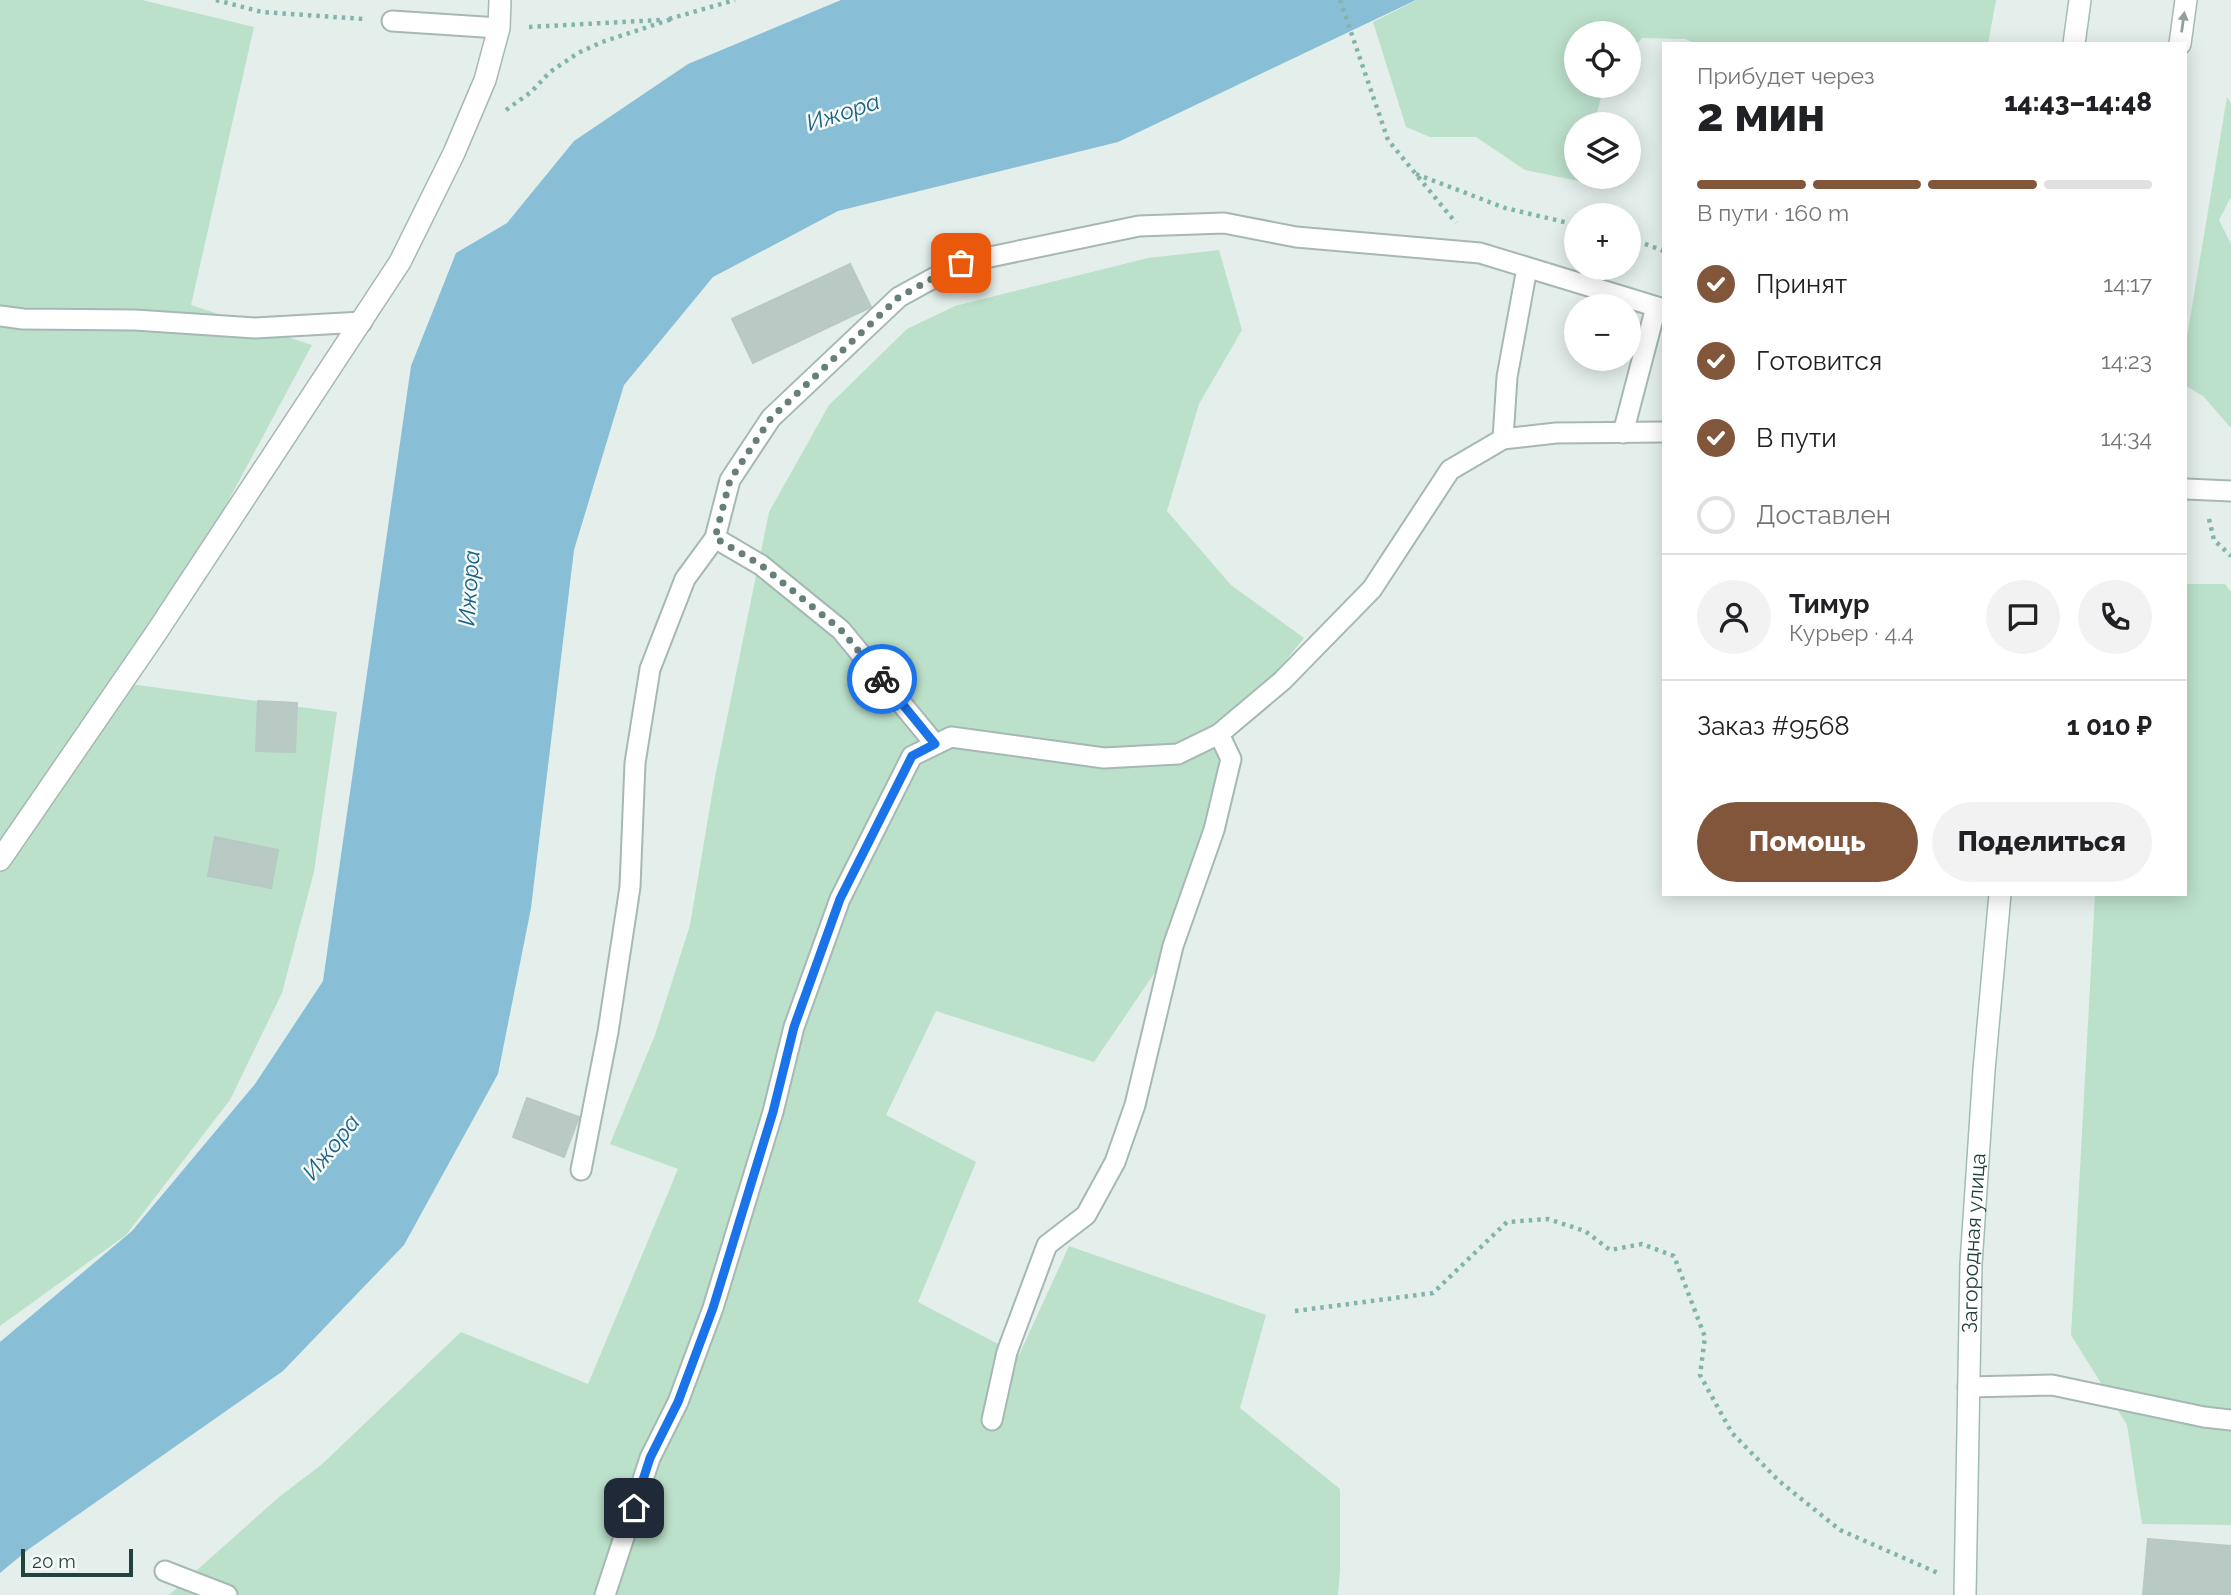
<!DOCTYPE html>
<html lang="ru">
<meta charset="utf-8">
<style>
:root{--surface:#fff;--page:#f2f2f2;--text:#202124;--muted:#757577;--line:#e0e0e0;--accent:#82563b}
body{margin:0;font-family:Raleway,sans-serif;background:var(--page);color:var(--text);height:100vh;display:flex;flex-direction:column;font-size:26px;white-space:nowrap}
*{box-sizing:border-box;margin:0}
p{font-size:23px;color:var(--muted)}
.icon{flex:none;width:38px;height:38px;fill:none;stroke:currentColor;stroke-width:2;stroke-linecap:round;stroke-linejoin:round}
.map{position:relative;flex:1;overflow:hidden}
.drawer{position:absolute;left:1662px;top:42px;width:525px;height:854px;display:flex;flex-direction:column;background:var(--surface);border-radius:0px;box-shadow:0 4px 18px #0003}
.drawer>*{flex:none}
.buttons{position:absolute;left:1564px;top:21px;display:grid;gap:14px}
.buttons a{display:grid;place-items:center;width:77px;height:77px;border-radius:50%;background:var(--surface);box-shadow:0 4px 18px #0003;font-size:35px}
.scale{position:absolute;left:21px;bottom:18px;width:112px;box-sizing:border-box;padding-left:7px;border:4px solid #22423e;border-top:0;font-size:19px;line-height:24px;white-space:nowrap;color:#22423e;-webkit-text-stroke:5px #f5faf9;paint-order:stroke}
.pin{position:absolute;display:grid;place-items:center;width:60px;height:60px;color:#fff;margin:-30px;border-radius:14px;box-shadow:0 4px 10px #0006}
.courier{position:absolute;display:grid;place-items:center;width:70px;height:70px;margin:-35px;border:5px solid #1a73e8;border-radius:50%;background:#fff;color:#222;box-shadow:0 2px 9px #0007}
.head em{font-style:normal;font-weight:800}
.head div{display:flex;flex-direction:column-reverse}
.head{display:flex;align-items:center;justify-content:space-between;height:119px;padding:0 35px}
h1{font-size:46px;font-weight:800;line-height:52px}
.bar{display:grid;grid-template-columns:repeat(4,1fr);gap:10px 7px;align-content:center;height:84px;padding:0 35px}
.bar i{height:9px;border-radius:5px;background:var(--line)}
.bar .active{background:var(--accent)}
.bar p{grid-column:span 4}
.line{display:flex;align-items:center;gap:18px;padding:0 35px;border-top:2px solid var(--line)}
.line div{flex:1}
.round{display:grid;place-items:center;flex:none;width:74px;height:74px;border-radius:37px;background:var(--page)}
ol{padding:0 35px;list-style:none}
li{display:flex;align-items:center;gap:21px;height:77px}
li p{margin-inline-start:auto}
li .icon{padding:7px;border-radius:50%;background:var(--accent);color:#fff;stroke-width:4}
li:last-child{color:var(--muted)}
li i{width:38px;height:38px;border:4px solid var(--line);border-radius:50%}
.button{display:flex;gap:14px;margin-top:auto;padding:14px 35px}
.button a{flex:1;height:80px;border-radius:42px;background:var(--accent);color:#fff;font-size:28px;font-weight:800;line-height:80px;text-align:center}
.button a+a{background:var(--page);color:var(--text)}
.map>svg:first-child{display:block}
</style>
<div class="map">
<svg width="2231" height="1595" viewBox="0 0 2231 1595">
<rect width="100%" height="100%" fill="#e4efeb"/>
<g fill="#bce1cb">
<polygon points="0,0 142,0 254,27 191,305 312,345 130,684 337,712 314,872 282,993 230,1100 126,1235 0,1326"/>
<polygon points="1417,0 1996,0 1988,44 1698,44 1685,39 1642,38 1629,52 1629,33 1577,33 1577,86 1604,86 1594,124 1577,124 1577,177 1580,177 1579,181 1525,170 1476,137 1430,137 1406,127 1373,22"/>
<polygon points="2227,97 2231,103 2231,197 2219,220 2231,244 2231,428 2203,396 2186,386 2186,343"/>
<polygon points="1219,250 1242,330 1199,404 1167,511 1231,585 1304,638 1238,719 1192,918 1094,1062 936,1011 886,1115 976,1162 918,1302 1019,1355 1069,1246 1266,1315 1240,1408 1340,1489 1340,1571 1338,1595 169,1595 279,1497 321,1465 461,1332 588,1384 678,1169 610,1144 655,1035 690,925 715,777 769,512 829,405 907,329 955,306 1148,258"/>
<polygon points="2186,584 2225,584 2231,592 2231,1525 2142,1524 2127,1425 2071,1335 2095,894 2186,894"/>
</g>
<polygon fill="#89bfd6" points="841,0 1416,0 1118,142 838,211 713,277 624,385 574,550 531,908 498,1074 404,1245 283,1371 29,1549 0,1573 0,1342 132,1231 255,1084 323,981 411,366 456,253 507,223 574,141 688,64"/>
<g fill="#b9cac5" stroke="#b6c9c4" stroke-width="2">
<polygon points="850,264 871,307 753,363 732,319"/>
<polygon points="258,701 297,703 295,752 256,751"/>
<polygon points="215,837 278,850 271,888 208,876"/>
<polygon points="527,1098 579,1117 564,1157 513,1137"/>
<polygon points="2148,1539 2231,1546 2231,1595 2143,1595"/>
</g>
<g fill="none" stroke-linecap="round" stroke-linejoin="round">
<defs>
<g id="lane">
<polyline points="392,21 499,28"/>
<polyline points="0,316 23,319 135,320 255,328 362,322"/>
<polyline points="1623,433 1656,307"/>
<polyline points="1503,439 1507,377 1527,268"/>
<polyline points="2186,489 2231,491"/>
<polyline points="715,538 761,565 841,630 935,744"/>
<polyline points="581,1170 608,1032 630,887 635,763 650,669 685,579 715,538 730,480 771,418 899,297 961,263 1139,226 1224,223 1296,237 1480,253 1664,309"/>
<polyline points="1968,1387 2052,1385 2204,1417 2231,1420"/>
<polyline points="992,1420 1007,1352 1047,1245 1086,1215 1115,1162 1135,1105 1173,946 1214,830 1231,759 1219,734"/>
<polyline points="165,1571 227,1595"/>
<polyline points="605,1595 650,1458 678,1402 713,1308 773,1112 794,1027 840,899 912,756 951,737 1104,758 1178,754 1219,734 1282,681 1372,589 1450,470 1503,439 1556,433 1664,432"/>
</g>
<g id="street">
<polyline points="2180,44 2186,0"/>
<polyline points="0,860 156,633 400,262 454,153 485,80 499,28 500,0"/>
</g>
<g id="secondary">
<polyline points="2074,44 2080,0"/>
<path id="s1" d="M1965 1595 1971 1264 1984 1070 2000 894"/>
</g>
</defs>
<use href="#lane" stroke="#a6b8b4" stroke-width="23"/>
<use href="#street" stroke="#a6b8b4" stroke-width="24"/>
<use href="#secondary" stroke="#a2bbb6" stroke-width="24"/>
<g stroke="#83b4ac" stroke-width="4.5" stroke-dasharray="3.5 5" stroke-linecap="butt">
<polyline points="216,0 262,12 364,19"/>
<polyline points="1340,0 1388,140 1456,223"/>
<polyline points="669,19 735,0"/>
<polyline points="529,27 660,20"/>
<polyline points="506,110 531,92 550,72 578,53 602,42 672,19"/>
<polyline points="1416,174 1505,208 1577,225"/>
<polyline points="1629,238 1664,251"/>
<polyline points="2209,519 2214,540 2231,556"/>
<polyline points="1295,1311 1433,1293 1507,1222 1548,1219 1585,1231 1610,1250 1642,1244 1674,1256 1705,1337 1700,1375 1732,1433 1779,1481 1840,1530 1938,1573"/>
</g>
<use href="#lane" stroke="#fff" stroke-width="19"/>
<use href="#street" stroke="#fff" stroke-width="21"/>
<use href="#secondary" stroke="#fff" stroke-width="21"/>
</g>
<defs><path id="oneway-solid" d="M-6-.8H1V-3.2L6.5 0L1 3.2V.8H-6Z" transform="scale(1.75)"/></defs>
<use fill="#90a09e" href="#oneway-solid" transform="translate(2183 22) rotate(-82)"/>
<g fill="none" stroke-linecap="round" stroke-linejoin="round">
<polyline stroke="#667f7b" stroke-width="7" stroke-dasharray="0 12.6" points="882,679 841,630 761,565 715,538 730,480 771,418 899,297 961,263"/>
<polyline stroke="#1a73e8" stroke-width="9" points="634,1508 650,1458 678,1402 713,1308 773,1112 794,1027 840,899 912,756 935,744 882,679"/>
</g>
<g text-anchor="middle" stroke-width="5" stroke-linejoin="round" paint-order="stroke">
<g font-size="21" fill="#22423e" stroke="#f5faf9">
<text dy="7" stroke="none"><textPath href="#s1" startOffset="352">Загородная улица</textPath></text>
</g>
<g font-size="23" font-style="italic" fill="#176182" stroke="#f5faf9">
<text transform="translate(843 112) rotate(-18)" y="8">Ижора</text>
<text transform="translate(469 588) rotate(-86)" y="8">Ижора</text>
<text transform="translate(331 1147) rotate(-51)" y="8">Ижора</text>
</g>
</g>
</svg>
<div class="buttons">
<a><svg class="icon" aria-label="locate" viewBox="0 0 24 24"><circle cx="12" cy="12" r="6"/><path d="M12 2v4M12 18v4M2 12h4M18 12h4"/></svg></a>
<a><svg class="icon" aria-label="layers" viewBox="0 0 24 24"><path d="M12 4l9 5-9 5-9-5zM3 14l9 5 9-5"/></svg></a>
<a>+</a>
<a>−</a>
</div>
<div class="scale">20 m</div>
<div class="pin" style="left:961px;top:263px;background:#ea580c"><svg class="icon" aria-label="bag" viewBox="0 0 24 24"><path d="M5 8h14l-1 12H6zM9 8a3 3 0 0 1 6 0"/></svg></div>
<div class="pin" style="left:634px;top:1508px;background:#1f2937"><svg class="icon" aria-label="home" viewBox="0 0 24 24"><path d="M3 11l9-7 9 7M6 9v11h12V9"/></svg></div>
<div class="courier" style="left:882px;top:679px"><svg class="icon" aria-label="bike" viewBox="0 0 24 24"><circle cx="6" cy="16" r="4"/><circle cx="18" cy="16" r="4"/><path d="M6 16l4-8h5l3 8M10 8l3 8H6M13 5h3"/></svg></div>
<section class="drawer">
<div class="head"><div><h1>2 мин</h1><p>Прибудет через</p></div><em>14:43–14:48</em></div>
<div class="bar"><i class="active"></i><i class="active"></i><i class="active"></i><i></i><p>В пути · 160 m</p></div>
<ol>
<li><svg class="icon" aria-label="check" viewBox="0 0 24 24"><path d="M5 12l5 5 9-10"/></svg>Принят<p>14:17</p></li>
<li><svg class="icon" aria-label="check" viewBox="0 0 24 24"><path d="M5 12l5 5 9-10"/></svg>Готовится<p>14:23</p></li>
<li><svg class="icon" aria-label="check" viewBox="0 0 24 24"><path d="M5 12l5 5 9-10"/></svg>В пути<p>14:34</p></li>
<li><i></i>Доставлен</li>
</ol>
<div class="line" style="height:126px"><a class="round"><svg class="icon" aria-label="person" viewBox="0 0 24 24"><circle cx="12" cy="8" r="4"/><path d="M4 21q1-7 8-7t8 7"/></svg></a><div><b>Тимур</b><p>Курьер · 4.4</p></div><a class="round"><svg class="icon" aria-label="chat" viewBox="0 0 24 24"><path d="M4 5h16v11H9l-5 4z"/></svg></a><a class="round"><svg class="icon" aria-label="phone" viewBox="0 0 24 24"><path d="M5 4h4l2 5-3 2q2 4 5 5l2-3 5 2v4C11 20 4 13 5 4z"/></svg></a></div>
<div class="line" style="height:91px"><div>Заказ #9568</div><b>1 010 ₽</b></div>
<div class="button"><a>Помощь</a><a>Поделиться</a></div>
</section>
</div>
